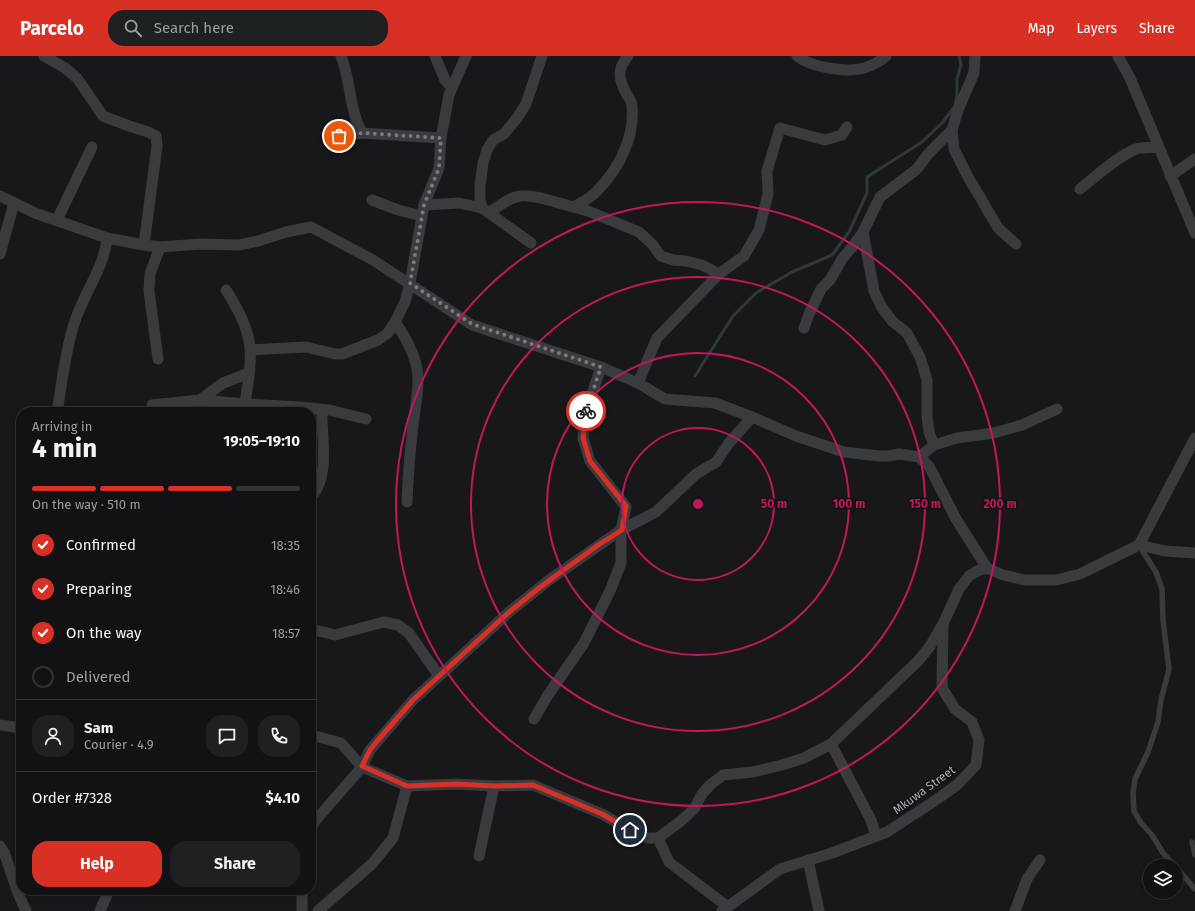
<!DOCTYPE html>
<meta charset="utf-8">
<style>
:root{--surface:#121214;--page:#1f2022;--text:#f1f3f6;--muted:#9c9ea0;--line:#313234;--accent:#d93025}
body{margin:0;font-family:"Fira Sans",sans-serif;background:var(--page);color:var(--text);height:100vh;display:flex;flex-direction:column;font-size:15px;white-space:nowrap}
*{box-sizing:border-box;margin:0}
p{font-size:13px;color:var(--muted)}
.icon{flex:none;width:22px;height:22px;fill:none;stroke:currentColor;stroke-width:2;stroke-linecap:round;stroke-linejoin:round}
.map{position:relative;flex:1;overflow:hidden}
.drawer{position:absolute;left:16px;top:351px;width:300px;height:488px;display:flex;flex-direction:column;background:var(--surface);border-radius:16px;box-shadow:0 2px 6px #0003,0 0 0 1px var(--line)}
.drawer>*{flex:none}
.fabs{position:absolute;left:1143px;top:803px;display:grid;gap:8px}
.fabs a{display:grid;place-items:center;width:40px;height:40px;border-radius:50%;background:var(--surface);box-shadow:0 2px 6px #0003,0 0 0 1px var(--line);font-size:20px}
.pin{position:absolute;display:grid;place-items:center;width:34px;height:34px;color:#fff;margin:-17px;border:2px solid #fff;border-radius:50%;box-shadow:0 1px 4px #0007}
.courier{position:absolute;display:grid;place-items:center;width:40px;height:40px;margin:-20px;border:3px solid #d93025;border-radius:50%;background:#fff;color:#222;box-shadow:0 1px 5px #0007}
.overview em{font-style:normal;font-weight:700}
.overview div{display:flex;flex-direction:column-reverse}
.overview{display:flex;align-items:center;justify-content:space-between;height:68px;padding:0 16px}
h1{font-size:26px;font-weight:700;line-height:30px}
.bar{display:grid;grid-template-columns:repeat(4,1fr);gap:6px 4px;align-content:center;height:48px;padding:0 16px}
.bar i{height:5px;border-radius:3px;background:var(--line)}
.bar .current{background:var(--accent)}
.bar p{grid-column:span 4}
.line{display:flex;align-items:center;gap:10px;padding:0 16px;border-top:1px solid var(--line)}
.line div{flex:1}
.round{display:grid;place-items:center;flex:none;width:42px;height:42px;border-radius:16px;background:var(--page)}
ol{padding:0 16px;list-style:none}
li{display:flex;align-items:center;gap:12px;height:44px}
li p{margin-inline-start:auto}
li .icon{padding:4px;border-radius:50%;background:var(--accent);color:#fff;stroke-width:4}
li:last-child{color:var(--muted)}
li i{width:22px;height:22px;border:2px solid var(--line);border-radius:50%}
.cta{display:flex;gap:8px;margin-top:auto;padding:8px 16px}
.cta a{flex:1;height:46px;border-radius:16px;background:var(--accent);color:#fff;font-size:16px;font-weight:700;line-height:46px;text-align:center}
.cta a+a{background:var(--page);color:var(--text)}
header{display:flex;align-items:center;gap:24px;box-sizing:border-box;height:56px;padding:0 20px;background:var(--accent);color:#fff}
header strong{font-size:19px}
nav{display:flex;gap:22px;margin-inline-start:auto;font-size:14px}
.search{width:280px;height:36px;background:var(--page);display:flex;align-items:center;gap:10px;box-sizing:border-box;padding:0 14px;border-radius:16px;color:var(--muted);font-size:15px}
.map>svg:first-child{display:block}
</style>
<header>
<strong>Parcelo</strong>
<div class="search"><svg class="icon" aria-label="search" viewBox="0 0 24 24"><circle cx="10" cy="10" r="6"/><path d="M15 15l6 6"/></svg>Search here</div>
<nav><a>Map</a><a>Layers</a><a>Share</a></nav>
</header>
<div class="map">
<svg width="1195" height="855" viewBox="0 0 1195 855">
<rect width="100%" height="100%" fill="#18181a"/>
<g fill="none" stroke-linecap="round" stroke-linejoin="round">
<polyline stroke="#2f383d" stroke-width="3" points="695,320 733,260 756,237 792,216 832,199 849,176 867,137 867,121 922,86 943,66 955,50 957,39 957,23 961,9 959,0"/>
<g stroke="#3a3b3f" stroke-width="5.5">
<polyline points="1140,491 1156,516 1162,533 1163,564 1169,613 1161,644 1158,666 1148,696 1135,723 1133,737 1134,755 1141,767 1152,779 1163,797 1175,810"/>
<polyline points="1192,786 1195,799"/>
<polyline points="1176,811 1195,833"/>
</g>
<g stroke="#3a3b3f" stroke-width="11">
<polyline points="44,0 65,12 77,22 103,60 129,70 148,76 156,80 157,90 144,189"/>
<path d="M341 0C351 25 349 53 362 77"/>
<polyline points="435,0 445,24 452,32"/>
<path d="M797 0C810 11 847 17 864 12 871 10 881 5 886 0"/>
<polyline points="975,0 974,17 958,54 952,74 954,93 967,119 998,172 1016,188"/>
<polyline points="1118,0 1130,22 1195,177"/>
<polyline points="339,80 362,77 441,82"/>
<polyline points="1170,120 1195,103"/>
<path d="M1080 133C1095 121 1118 100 1136 93 1143 91 1151 92 1158 91"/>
<polyline points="0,140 35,157 107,182 144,189 160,191 200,188 239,189 258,185 286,176 311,171 373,204 472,269 601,311 638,327 665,343 715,347 752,361 796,380 844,396 879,400 889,400 899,398 919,401 929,410 956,463 987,512 1003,519 1025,524 1056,524 1080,518 1139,489 1195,382"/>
<polyline points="372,144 398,154 422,160"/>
<polyline points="424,149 459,147 482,152 531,187"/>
<polyline points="574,151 588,155 639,176 652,188 661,200 673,204 686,205 702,209 719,218"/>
<polyline points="482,152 480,144 480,130 483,107 487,94 493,84 504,78 517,62 526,48 542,0"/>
<path d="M490 156C499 150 508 142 520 140 535 138 559 148 574 151 582 146 591 142 597 135 619 113 635 81 632 50 632 46 629 42 627 39 619 24 616 14 628 0"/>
<polyline points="57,164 92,91"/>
<polyline points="863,176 874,235 881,250 892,265 907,277 920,301 927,324 927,360 929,376 934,389"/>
<polyline points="0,198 14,147"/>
<path d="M226 234C237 251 249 272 250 293 252 311 247 331 245 348"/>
<path d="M395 266C404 279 412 292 416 308 421 328 415 349 413 369 410 395 408 420 407 446"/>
<polyline points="804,272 809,258 821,233 830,224 842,203 853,190 863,176 880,141 917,113 928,98 952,74"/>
<polyline points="251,294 306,291 335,298 342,298 378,284 388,277 395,266 405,246 410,227 424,149 439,112 441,82 449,39 466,0"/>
<polyline points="158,303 149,235 150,218 160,191"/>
<polyline points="638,327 657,282 719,218 744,200 759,174 768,138 767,115 780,72 825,84 842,79 847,71"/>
<polyline points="200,344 223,327 249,317"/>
<path d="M57 356C62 327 65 296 74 268 83 238 104 213 107 182"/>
<polyline points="150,356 152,349 200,344 245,348 300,351 329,354 366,363"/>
<polyline points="919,401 934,389 957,382 994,377 1022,369 1057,353"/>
<path d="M311 442C331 417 321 383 322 354"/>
<polyline points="1139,489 1165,495 1195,497"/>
<polyline points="311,573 335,579 384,566 398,569 409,577 439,620"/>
<polyline points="534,663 548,639 584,587 610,535 621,507 621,474 656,456 696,418 716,406 729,387 752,361"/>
<polyline points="0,669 21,672"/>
<polyline points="311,679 341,687 362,711 407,730 456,728 494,730 533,729 602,758 630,774 648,782 658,782 681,765 694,753 702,738 710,729 723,719 753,716 782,709 804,702 831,688 919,604 930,590 943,568"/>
<polyline points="831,688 871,764 876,780"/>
<polyline points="311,773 315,765 362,711 370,694 413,644 508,557 549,524 621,474 626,451 590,405 583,382 585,359 601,311"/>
<polyline points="658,782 669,806 728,851"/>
<polyline points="0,790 4,796 18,837 26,855"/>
<polyline points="479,800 494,730"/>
<polyline points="808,804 819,855"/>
<polyline points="100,855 109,834"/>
<polyline points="302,855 302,834"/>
<polyline points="318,855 372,808 393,782 407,730"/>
<polyline points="722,855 780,813 832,797 887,776 933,746 957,729 976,709 979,684 972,666 955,653 942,632 943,568 959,533 969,520 977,515 987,512"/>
<polyline points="1015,855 1027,823 1040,804"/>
</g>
</g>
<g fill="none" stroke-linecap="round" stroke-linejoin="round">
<polyline stroke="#787b81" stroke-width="4" stroke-dasharray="0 7.2" points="339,80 362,77 441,82 439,112 424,149 410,227 472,268 601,311 586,355"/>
<polyline stroke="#d93025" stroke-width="5" points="586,355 583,382 590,405 626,450 622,474 598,489 539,532 508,557 439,620 413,644 378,684 370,694 362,710 407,730 456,728 494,730 533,729 602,758 630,774"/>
</g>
<g fill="none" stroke="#c2185b" stroke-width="2">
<circle cx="698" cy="448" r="76"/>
<circle cx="698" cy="448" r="151"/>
<circle cx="698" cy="448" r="227"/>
<circle cx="698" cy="448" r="302"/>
</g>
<g text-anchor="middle" stroke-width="3" stroke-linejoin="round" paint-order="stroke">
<g font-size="12" fill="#acb0b9" stroke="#131315">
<text transform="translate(924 734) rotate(-36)" y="4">Mkuwa Street</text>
</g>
</g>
<circle cx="698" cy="448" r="6" fill="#c2185b" stroke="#131315" stroke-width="2"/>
<g font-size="12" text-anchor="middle" font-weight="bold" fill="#c2185b" stroke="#131315" stroke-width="3" stroke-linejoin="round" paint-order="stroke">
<text x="774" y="452">50 m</text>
<text x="849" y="452">100 m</text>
<text x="925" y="452">150 m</text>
<text x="1000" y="452">200 m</text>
</g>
</svg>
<div class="fabs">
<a><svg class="icon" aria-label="layers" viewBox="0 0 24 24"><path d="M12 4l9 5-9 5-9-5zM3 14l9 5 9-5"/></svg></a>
</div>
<div class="pin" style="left:339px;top:80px;background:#ea580c"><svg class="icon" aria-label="bag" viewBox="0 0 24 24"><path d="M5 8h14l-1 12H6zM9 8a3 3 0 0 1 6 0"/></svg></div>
<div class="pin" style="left:630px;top:774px;background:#1f2937"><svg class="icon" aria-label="home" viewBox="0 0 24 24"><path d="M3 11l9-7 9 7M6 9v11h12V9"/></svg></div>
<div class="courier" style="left:586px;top:355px"><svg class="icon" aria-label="bike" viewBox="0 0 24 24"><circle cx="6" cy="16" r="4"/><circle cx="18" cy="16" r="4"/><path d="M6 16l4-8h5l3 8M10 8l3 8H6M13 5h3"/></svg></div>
<section class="drawer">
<div class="overview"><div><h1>4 min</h1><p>Arriving in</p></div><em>19:05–19:10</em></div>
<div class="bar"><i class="current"></i><i class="current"></i><i class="current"></i><i></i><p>On the way · 510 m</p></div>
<ol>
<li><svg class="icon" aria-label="check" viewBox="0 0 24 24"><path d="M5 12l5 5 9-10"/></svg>Confirmed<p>18:35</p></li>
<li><svg class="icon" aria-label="check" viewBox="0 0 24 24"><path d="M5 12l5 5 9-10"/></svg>Preparing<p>18:46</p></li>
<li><svg class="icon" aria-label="check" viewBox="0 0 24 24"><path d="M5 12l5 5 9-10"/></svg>On the way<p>18:57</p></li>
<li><i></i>Delivered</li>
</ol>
<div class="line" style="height:72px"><a class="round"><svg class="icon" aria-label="person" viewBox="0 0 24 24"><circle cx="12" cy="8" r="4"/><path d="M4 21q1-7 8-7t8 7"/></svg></a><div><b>Sam</b><p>Courier · 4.9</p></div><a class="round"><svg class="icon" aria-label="chat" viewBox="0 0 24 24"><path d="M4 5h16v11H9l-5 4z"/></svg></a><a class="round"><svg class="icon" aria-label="phone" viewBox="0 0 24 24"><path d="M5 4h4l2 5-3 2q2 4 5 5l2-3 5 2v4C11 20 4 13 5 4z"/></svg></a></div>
<div class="line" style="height:52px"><div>Order #7328</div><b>$4.10</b></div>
<div class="cta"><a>Help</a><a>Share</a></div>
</section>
</div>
